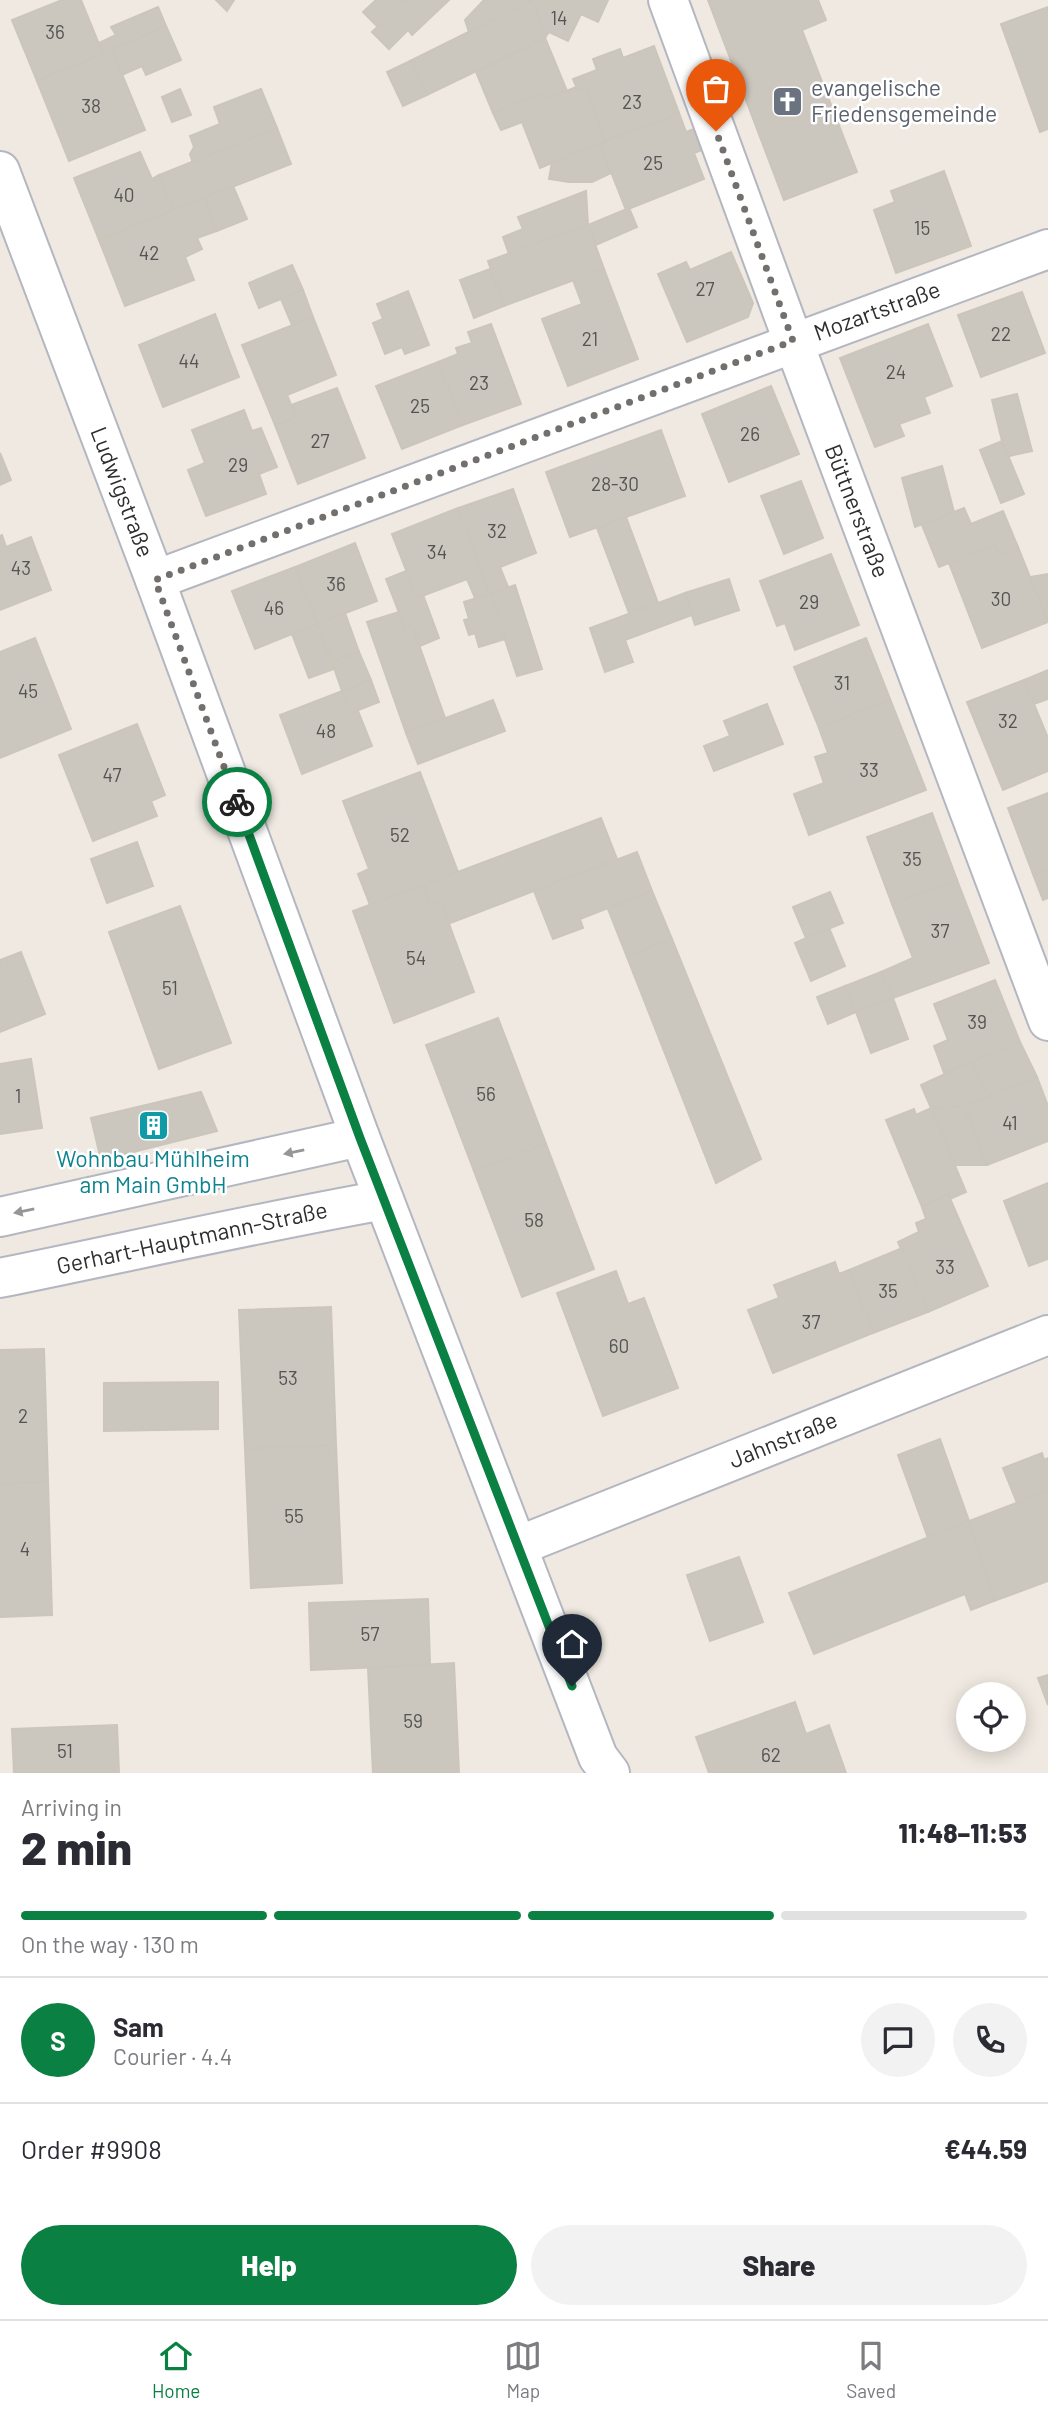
<!DOCTYPE html>
<meta charset="utf-8">
<style>
:root{--surface:#fff;--page:#f2f2f3;--text:#2b2b33;--muted:#7c7c81;--line:#e1e1e2;--accent:#0b8043}
body{margin:0;font-family:Barlow,sans-serif;background:var(--page);color:var(--text);height:100vh;display:flex;flex-direction:column;font-size:26px;white-space:nowrap}
*{box-sizing:border-box;margin:0}
p{font-size:23px;color:var(--muted)}
.icon{flex:none;width:38px;height:38px;fill:none;stroke:currentColor;stroke-width:2;stroke-linecap:round;stroke-linejoin:round}
.map{position:relative;height:1773px;overflow:hidden}
.sheet{display:flex;flex-direction:column;background:var(--surface);flex:1}
.sheet>*{flex:none}
.tools{position:absolute;left:956px;top:1682px;display:grid;gap:14px}
.tools a{display:grid;place-items:center;width:70px;height:70px;border-radius:50%;background:var(--surface);box-shadow:0 4px 18px #0003;font-size:35px}
.pin{position:absolute;display:grid;place-items:center;width:60px;height:60px;color:#fff;margin:-72px -30px;border-radius:50% 50% 50% 0;rotate:-45deg;box-shadow:0 0 7px #0007}
.pin .icon{rotate:45deg}
.courier{position:absolute;display:grid;place-items:center;width:70px;height:70px;margin:-35px;border:5px solid #0b8043;border-radius:50%;background:#fff;color:#222;box-shadow:0 2px 9px #0007}
.overview em{font-style:normal;font-weight:800}
.overview div{display:flex;flex-direction:column-reverse}
.overview{display:flex;align-items:center;justify-content:space-between;height:119px;padding:0 21px}
h1{font-size:46px;font-weight:800;line-height:52px}
.bar{display:grid;grid-template-columns:repeat(4,1fr);gap:10px 7px;align-content:center;height:84px;padding:0 21px}
.bar i{height:9px;border-radius:5px;background:var(--line)}
.bar .selected{background:var(--accent)}
.bar p{grid-column:span 4}
.line{display:flex;align-items:center;gap:18px;padding:0 21px;border-top:2px solid var(--line)}
.line div{flex:1}
.round{display:grid;place-items:center;flex:none;width:74px;height:74px;border-radius:37px;background:var(--page)}
.primary-button{display:flex;gap:14px;margin-top:auto;padding:14px 21px}
.primary-button a{flex:1;height:80px;border-radius:42px;background:var(--accent);color:#fff;font-size:28px;font-weight:800;line-height:80px;text-align:center}
.primary-button a+a{background:var(--page);color:var(--text)}
.menu{display:flex;justify-content:space-around;align-items:center;height:98px;border-top:2px solid var(--line);background:var(--surface);font-size:19px;color:var(--muted)}
.menu a{display:grid;justify-items:center;gap:4px}
.menu .selected{color:var(--accent)}
.map>svg:first-child{display:block}
</style>
<div class="map">
<svg width="1048" height="1773" viewBox="0 0 1048 1773">
<rect width="100%" height="100%" fill="#efe9e1"/>
<g fill="#cbc7bf" stroke="#cbc5ba" stroke-width="2">
<polygon points="62,0 81,0 103,54 37,81 12,20"/>
<polygon points="216,0 234,0 227,11"/>
<polygon points="376,0 406,0 378,27 363,12"/>
<polygon points="406,0 449,0 412,35 408,30 389,49 372,32"/>
<polygon points="484,0 533,0 469,32 465,20"/>
<polygon points="533,0 545,38 427,95 410,61"/>
<polygon points="533,0 608,0 598,22 581,14 568,41 549,32 545,38"/>
<polygon points="708,0 818,0 826,20 802,30 857,172 784,200"/>
<polygon points="158,7 166,26 103,54 99,43 116,35 111,27"/>
<polygon points="1048,7 1048,129 1040,132 1001,24"/>
<polygon points="166,26 181,60 146,75 142,66 122,75 112,50"/>
<polygon points="545,38 567,91 545,100 542,93 493,113 476,72"/>
<polygon points="654,46 679,113 606,141 585,88 578,91 573,79 597,70 593,59 620,49 623,58"/>
<polygon points="112,50 145,130 69,161 37,81"/>
<polygon points="410,61 427,95 403,106 387,72"/>
<polygon points="576,87 578,91 585,88 606,141 540,168 522,122 501,130 493,113 542,93 545,100"/>
<polygon points="180,89 191,115 172,122 162,97"/>
<polygon points="261,89 277,128 193,163 190,154 194,147 190,136 220,124 214,107"/>
<polygon points="679,113 686,132 694,129 702,150 694,153 704,179 626,210 600,144"/>
<polygon points="277,128 291,164 173,210 159,175"/>
<polygon points="600,144 611,173 592,182 569,182 549,179 552,162"/>
<polygon points="140,152 152,179 159,175 173,210 99,240 74,178"/>
<polygon points="944,171 971,246 896,273 874,210 895,202 891,191"/>
<polygon points="233,186 247,219 217,231 205,198"/>
<polygon points="586,191 588,225 509,254 503,237 523,229 518,217"/>
<polygon points="205,198 217,231 197,238 202,249 185,257 194,280 125,306 99,240"/>
<polygon points="629,208 637,227 596,245 588,225"/>
<polygon points="588,225 604,269 504,306 488,261"/>
<polygon points="731,252 753,303 748,317 687,342 658,274 686,262 690,270"/>
<polygon points="292,265 303,290 259,308 249,283"/>
<polygon points="490,269 504,306 474,318 460,280"/>
<polygon points="604,269 638,359 568,386 542,319 582,304 573,280"/>
<polygon points="303,290 313,317 292,325 281,299"/>
<polygon points="408,291 429,345 405,354 402,347 385,354 373,323 383,319 377,304"/>
<polygon points="1022,292 1045,353 981,377 958,315"/>
<polygon points="215,314 239,377 163,407 139,345"/>
<polygon points="313,317 336,375 287,395 296,417 275,425 242,345"/>
<polygon points="491,324 521,404 463,425 438,362 458,354 456,348 472,343 468,332"/>
<polygon points="928,324 952,386 924,397 930,413 899,424 904,436 875,447 840,358"/>
<polygon points="438,362 463,425 402,449 376,386"/>
<polygon points="771,386 799,454 729,482 702,414"/>
<polygon points="337,388 365,458 298,484 275,425 296,417 291,405"/>
<polygon points="1017,394 1032,451 1009,456 1002,441 992,400"/>
<polygon points="244,410 252,431 261,428 277,467 259,474 266,494 206,516 188,470 205,463 192,430"/>
<polygon points="661,430 685,496 570,537 546,472"/>
<polygon points="1002,441 1024,494 1001,503 980,450"/>
<polygon points="0,453 11,480 0,485"/>
<polygon points="942,466 954,512 915,527 902,478"/>
<polygon points="801,481 823,538 784,554 761,496"/>
<polygon points="513,489 536,553 500,567 508,587 490,594 458,508"/>
<polygon points="458,508 490,594 475,598 467,579 417,598 392,534"/>
<polygon points="964,508 971,524 1003,511 1018,547 999,555 995,545 939,567 922,525"/>
<polygon points="626,517 658,603 629,613 597,528"/>
<polygon points="2,535 6,547 31,537 51,590 0,610 0,536"/>
<polygon points="355,543 377,601 317,624 295,567"/>
<polygon points="995,545 999,555 1018,547 1048,622 982,648 949,563"/>
<polygon points="831,554 859,625 795,650 785,623 777,626 760,581"/>
<polygon points="295,567 317,624 255,649 232,591"/>
<polygon points="406,571 417,598 423,595 439,638 420,646 412,625 405,628 386,579"/>
<polygon points="1048,574 1048,622 1030,577"/>
<polygon points="729,579 739,610 695,625 685,593"/>
<polygon points="515,585 542,669 517,676 490,594"/>
<polygon points="685,593 692,615 625,640 633,662 605,672 590,628"/>
<polygon points="490,594 505,639 479,647 475,633 469,635 464,620 469,619 464,602"/>
<polygon points="399,612 405,628 412,625 445,718 406,733 367,622"/>
<polygon points="345,613 359,652 332,662 317,624"/>
<polygon points="317,624 334,669 309,678 292,634"/>
<polygon points="35,638 71,729 0,758 0,652"/>
<polygon points="866,638 890,699 819,728 794,667"/>
<polygon points="359,652 371,680 342,691 332,662"/>
<polygon points="1048,670 1048,699 1034,704 1024,680"/>
<polygon points="371,680 379,702 351,713 342,691"/>
<polygon points="1024,680 1048,738 1048,771 1003,790 967,702"/>
<polygon points="342,691 351,713 358,711 372,746 302,774 280,715"/>
<polygon points="890,699 926,790 809,835 794,794 824,783 815,757 828,753 819,728"/>
<polygon points="493,700 505,731 418,764 406,733"/>
<polygon points="767,704 783,744 714,771 704,746 730,736 724,721"/>
<polygon points="137,724 165,795 151,801 157,816 93,841 59,755"/>
<polygon points="420,772 458,872 370,905 358,874 369,869 343,801"/>
<polygon points="1048,793 1048,869 1033,874 1008,808"/>
<polygon points="932,813 957,880 892,904 867,837"/>
<polygon points="601,818 617,859 448,924 441,902 431,906 423,885"/>
<polygon points="137,842 153,886 107,903 91,859"/>
<polygon points="637,852 652,891 580,919 583,928 553,939 534,891"/>
<polygon points="1048,869 1048,898 1043,900 1033,874"/>
<polygon points="957,880 989,963 893,998 881,972 913,958 892,904"/>
<polygon points="423,885 431,906 441,902 474,992 394,1023 353,911"/>
<polygon points="652,891 672,939 627,957 608,909"/>
<polygon points="830,892 843,923 806,938 793,907"/>
<polygon points="180,906 231,1043 159,1069 109,932"/>
<polygon points="829,928 845,966 811,981 795,943"/>
<polygon points="672,939 761,1159 716,1183 627,957"/>
<polygon points="21,952 45,1014 0,1032 0,960"/>
<polygon points="881,972 893,998 856,1012 845,986"/>
<polygon points="995,980 1020,1042 944,1073 934,1046 948,1040 934,1004"/>
<polygon points="845,986 856,1012 828,1024 817,997"/>
<polygon points="893,998 908,1039 871,1053 856,1012"/>
<polygon points="498,1018 546,1144 474,1171 426,1045"/>
<polygon points="1020,1042 1037,1077 988,1096 971,1062"/>
<polygon points="31,1059 42,1128 0,1134 0,1064"/>
<polygon points="971,1062 988,1096 964,1106 931,1108 921,1085"/>
<polygon points="1037,1077 1048,1106 1048,1141 987,1165 964,1106"/>
<polygon points="201,1092 217,1131 101,1160 91,1118"/>
<polygon points="964,1106 987,1165 955,1165 931,1108"/>
<polygon points="931,1108 966,1192 950,1199 948,1194 922,1207 886,1120 914,1109 916,1115"/>
<polygon points="546,1144 594,1269 522,1297 474,1171"/>
<polygon points="1048,1183 1048,1259 1029,1266 1004,1201"/>
<polygon points="948,1194 988,1286 928,1312 898,1242 919,1232 916,1223 926,1219 922,1207"/>
<polygon points="902,1248 928,1312 873,1333 849,1270"/>
<polygon points="835,1262 839,1274 849,1270 873,1333 773,1373 748,1310 779,1298 774,1285"/>
<polygon points="616,1271 628,1304 644,1298 678,1388 603,1416 557,1293"/>
<polygon points="331,1307 336,1445 245,1449 239,1310"/>
<polygon points="44,1349 48,1482 0,1484 0,1350"/>
<polygon points="218,1382 218,1429 104,1431 104,1383"/>
<polygon points="940,1439 969,1521 928,1538 898,1455"/>
<polygon points="336,1445 342,1583 251,1588 245,1449"/>
<polygon points="1042,1453 1044,1460 1048,1458 1048,1491 1017,1503 1003,1468"/>
<polygon points="48,1482 52,1615 0,1617 0,1484"/>
<polygon points="1048,1491 1048,1581 994,1601 969,1521"/>
<polygon points="969,1521 994,1601 971,1610 965,1594 814,1654 789,1593"/>
<polygon points="739,1557 763,1622 710,1641 687,1575"/>
<polygon points="428,1599 430,1665 311,1670 309,1603"/>
<polygon points="454,1663 459,1773 373,1773 368,1668"/>
<polygon points="1048,1675 1048,1705 1038,1678"/>
<polygon points="795,1702 806,1734 829,1725 846,1773 709,1773 696,1737"/>
<polygon points="117,1725 119,1773 14,1773 12,1729"/>
</g>
<g fill="none" stroke-linecap="round" stroke-linejoin="round">
<defs>
<g id="street">
<polyline points="668,0 793,341 1048,1021"/>
<polyline points="155,580 1048,249"/>
<polyline points="0,1217 360,1137"/>
<path d="M0 1278C128 1252 255 1223 384 1200"/>
<polyline points="518,1546 1048,1335"/>
</g>
<polyline id="secondary" points="0,171 155,580 360,1137 598,1757 610,1773"/>
</defs>
<use href="#street" stroke="#b4b7c1" stroke-width="42"/>
<use href="#secondary" stroke="#b4b7c1" stroke-width="42"/>
<use href="#street" stroke="#fff" stroke-width="38"/>
<use href="#secondary" stroke="#fff" stroke-width="38"/>
</g>
<defs><path id="oneway-solid" d="M-6-.8H1V-3.2L6.5 0L1 3.2V.8H-6Z" transform="scale(1.75)"/></defs>
<g fill="#969696">
<use href="#oneway-solid" transform="translate(294 1152) rotate(168)"/>
<use href="#oneway-solid" transform="translate(24 1211) rotate(168)"/>
</g>
<g fill="none" stroke-linecap="round" stroke-linejoin="round">
<polyline stroke="#726f6d" stroke-width="7" stroke-dasharray="0 12.6" points="237,802 155,580 793,341 716,131"/>
<polyline stroke="#0b8043" stroke-width="9" points="237,802 360,1138 572,1686"/>
</g>
<defs>
<symbol id="church-square" viewBox="-11 -11 22 22"><rect x="-9" y="-9" width="18" height="18" rx="4" fill="#6b7280" stroke="#fff"/><path d="M-1.2-6h2.4v3.5h3.3v2.4h-3.3V6h-2.4V-.1h-3.3v-2.4h3.3Z" fill="#fff"/></symbol>
<symbol id="building-square" viewBox="-11 -11 22 22"><rect x="-9" y="-9" width="18" height="18" rx="4" fill="#0f9aa8" stroke="#fff"/><path d="M-4-6H4V6H1V3H-1V6H-4ZM-2.5-4.3h1.7v1.8h-1.7ZM.8-4.3h1.7v1.8H.8ZM-2.5-1h1.7V.8h-1.7ZM.8-1h1.7V.8H.8Z" fill="#fff"/></symbol>
</defs>
<g fill-rule="evenodd">
<use href="#church-square" x="770" y="84" width="35" height="35"/>
<use href="#building-square" x="136" y="1108" width="35" height="35"/>
</g>
<g text-anchor="middle" stroke-width="5" stroke-linejoin="round" paint-order="stroke">
<g font-size="19" fill="#555452">
<text x="559" y="25">14</text>
<text x="55" y="39">36</text>
<text x="632" y="109">23</text>
<text x="91" y="113">38</text>
<text x="653" y="170">25</text>
<text x="124" y="202">40</text>
<text x="922" y="235">15</text>
<text x="149" y="260">42</text>
<text x="705" y="296">27</text>
<text x="1001" y="341">22</text>
<text x="590" y="346">21</text>
<text x="189" y="368">44</text>
<text x="896" y="379">24</text>
<text x="479" y="390">23</text>
<text x="420" y="413">25</text>
<text x="750" y="441">26</text>
<text x="320" y="448">27</text>
<text x="238" y="472">29</text>
<text x="615" y="491">28-30</text>
<text x="497" y="538">32</text>
<text x="437" y="559">34</text>
<text x="21" y="575">43</text>
<text x="336" y="591">36</text>
<text x="1001" y="606">30</text>
<text x="809" y="609">29</text>
<text x="274" y="615">46</text>
<text x="842" y="690">31</text>
<text x="28" y="698">45</text>
<text x="1008" y="728">32</text>
<text x="326" y="738">48</text>
<text x="869" y="777">33</text>
<text x="112" y="782">47</text>
<text x="400" y="842">52</text>
<text x="912" y="866">35</text>
<text x="940" y="938">37</text>
<text x="416" y="965">54</text>
<text x="170" y="995">51</text>
<text x="977" y="1029">39</text>
<text x="486" y="1101">56</text>
<text x="18" y="1103">1</text>
<text x="1010" y="1130">41</text>
<text x="534" y="1227">58</text>
<text x="945" y="1274">33</text>
<text x="888" y="1298">35</text>
<text x="811" y="1329">37</text>
<text x="619" y="1353">60</text>
<text x="288" y="1385">53</text>
<text x="23" y="1423">2</text>
<text x="294" y="1523">55</text>
<text x="25" y="1556">4</text>
<text x="370" y="1641">57</text>
<text x="413" y="1728">59</text>
<text x="65" y="1758">51</text>
<text x="771" y="1762">62</text>
</g>
<g font-size="23" fill="#5b616d" stroke="#fff" text-anchor="start">
<text x="811" y="96">evangelische<tspan x="811" dy="26">Friedensgemeinde</tspan></text>
</g>
<g font-size="23" fill="#2e2e2e" stroke="#fff">
<text transform="translate(877 311) rotate(-20)" y="8">Mozartstraße</text>
<text transform="translate(122 492) rotate(69)" y="8">Ludwigstraße</text>
<text transform="translate(857 511) rotate(69)" y="8">Büttnerstraße</text>
<text transform="translate(192 1238) rotate(-12)" y="8">Gerhart-Hauptmann-Straße</text>
<text transform="translate(783 1440) rotate(-22)" y="8">Jahnstraße</text>
</g>
<g font-size="23" fill="#0d838f" stroke="#fff">
<text x="153" y="1167">Wohnbau Mühlheim<tspan x="153" dy="26">am Main GmbH</tspan></text>
</g>
</g>
</svg>
<div class="tools">
<a><svg class="icon" aria-label="locate" viewBox="0 0 24 24"><circle cx="12" cy="12" r="6"/><path d="M12 2v4M12 18v4M2 12h4M18 12h4"/></svg></a>
</div>
<div class="pin" style="left:716px;top:131px;background:#ea580c"><svg class="icon" aria-label="bag" viewBox="0 0 24 24"><path d="M5 8h14l-1 12H6zM9 8a3 3 0 0 1 6 0"/></svg></div>
<div class="pin" style="left:572px;top:1686px;background:#1f2937"><svg class="icon" aria-label="home" viewBox="0 0 24 24"><path d="M3 11l9-7 9 7M6 9v11h12V9"/></svg></div>
<div class="courier" style="left:237px;top:802px"><svg class="icon" aria-label="bike" viewBox="0 0 24 24"><circle cx="6" cy="16" r="4"/><circle cx="18" cy="16" r="4"/><path d="M6 16l4-8h5l3 8M10 8l3 8H6M13 5h3"/></svg></div>
</div>
<section class="sheet">
<div class="overview"><div><h1>2 min</h1><p>Arriving in</p></div><em>11:48–11:53</em></div>
<div class="bar"><i class="selected"></i><i class="selected"></i><i class="selected"></i><i></i><p>On the way · 130 m</p></div>
<div class="line" style="height:126px"><b class="round" style="background:var(--accent);color:#fff">S</b><div><b>Sam</b><p>Courier · 4.4</p></div><a class="round"><svg class="icon" aria-label="chat" viewBox="0 0 24 24"><path d="M4 5h16v11H9l-5 4z"/></svg></a><a class="round"><svg class="icon" aria-label="phone" viewBox="0 0 24 24"><path d="M5 4h4l2 5-3 2q2 4 5 5l2-3 5 2v4C11 20 4 13 5 4z"/></svg></a></div>
<div class="line" style="height:91px"><div>Order #9908</div><b>€44.59</b></div>
<div class="primary-button"><a>Help</a><a>Share</a></div>
</section>
<nav class="menu">
<a class="selected"><svg class="icon" aria-label="home" viewBox="0 0 24 24"><path d="M3 11l9-7 9 7M6 9v11h12V9"/></svg>Home</a>
<a><svg class="icon" aria-label="map" viewBox="0 0 24 24"><path d="M3 6l6-2 6 2 6-2v14l-6 2-6-2-6 2zM9 4v14M15 6v14"/></svg>Map</a>
<a><svg class="icon" aria-label="saved" viewBox="0 0 24 24"><path d="M7 4h10v16l-5-4-5 4z"/></svg>Saved</a>
</nav>
